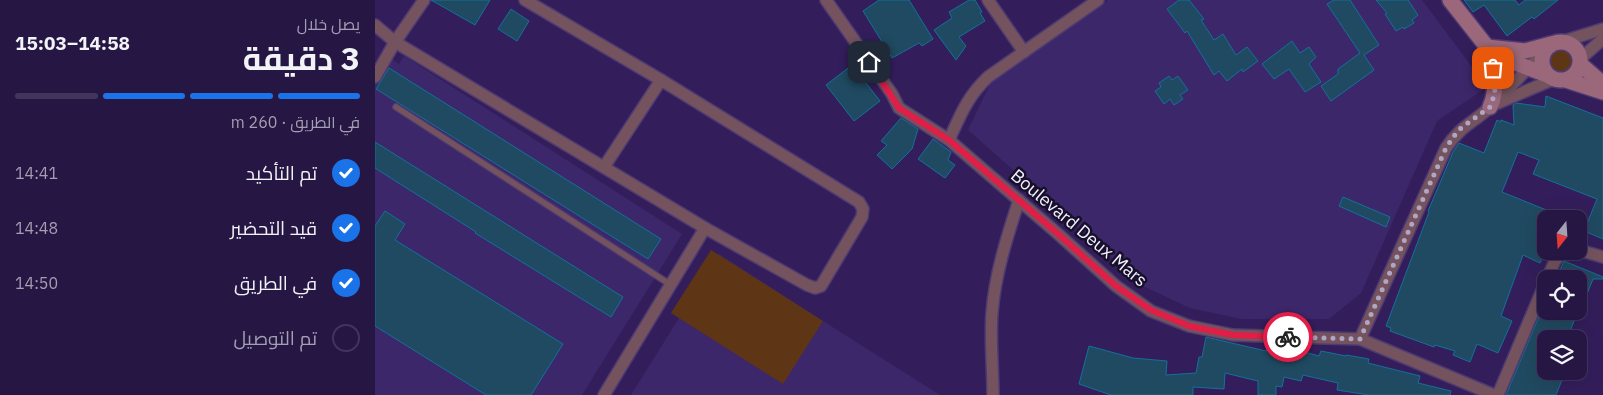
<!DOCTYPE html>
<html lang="ar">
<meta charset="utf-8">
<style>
:root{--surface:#261644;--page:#2e1f4b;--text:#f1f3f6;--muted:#a49fb2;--line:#42355d;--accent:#1a73e8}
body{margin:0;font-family:"IBM Plex Sans",Cairo,sans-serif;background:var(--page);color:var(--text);direction:rtl;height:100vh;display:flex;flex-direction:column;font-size:19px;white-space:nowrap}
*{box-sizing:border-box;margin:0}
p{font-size:16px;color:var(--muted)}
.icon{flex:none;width:28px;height:28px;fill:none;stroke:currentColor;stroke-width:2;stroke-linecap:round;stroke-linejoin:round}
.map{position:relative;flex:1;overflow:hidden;direction:ltr}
.panel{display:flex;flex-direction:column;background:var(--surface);width:375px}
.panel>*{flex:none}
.needle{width:32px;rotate:197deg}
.controls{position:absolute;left:1162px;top:210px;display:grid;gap:10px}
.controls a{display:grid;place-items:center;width:50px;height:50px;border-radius:10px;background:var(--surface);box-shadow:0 5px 20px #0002,0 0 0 1px var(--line);font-size:25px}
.pin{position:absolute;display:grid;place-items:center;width:42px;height:42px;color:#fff;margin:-21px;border-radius:10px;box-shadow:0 2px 8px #0006}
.courier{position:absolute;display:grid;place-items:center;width:50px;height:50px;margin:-25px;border:4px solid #e11d48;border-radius:50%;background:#fff;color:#222;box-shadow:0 1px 6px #0007}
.summary em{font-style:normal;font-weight:700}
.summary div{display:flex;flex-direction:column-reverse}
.summary{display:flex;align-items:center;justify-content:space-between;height:85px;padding:0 15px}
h1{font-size:32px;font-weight:700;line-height:38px}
.bar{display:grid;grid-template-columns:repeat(4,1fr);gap:8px 5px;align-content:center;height:60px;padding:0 15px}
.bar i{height:6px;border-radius:4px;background:var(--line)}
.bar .current{background:var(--accent)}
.bar p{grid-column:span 4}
ol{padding:0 15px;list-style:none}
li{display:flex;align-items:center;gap:15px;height:55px}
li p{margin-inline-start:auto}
li .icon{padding:5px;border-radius:50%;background:var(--accent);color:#fff;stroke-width:4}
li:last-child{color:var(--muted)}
li i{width:28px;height:28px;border:2px solid var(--line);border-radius:50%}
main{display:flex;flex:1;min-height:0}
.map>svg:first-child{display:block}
</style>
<main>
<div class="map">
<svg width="1228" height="395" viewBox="0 0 1228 395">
<rect width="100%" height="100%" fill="#331e5b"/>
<g fill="#3d276b">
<polygon points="733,0 1047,0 1112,87 1062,121 986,293 954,319 866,319 815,308 770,287 593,130 617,80"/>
<polygon points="12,56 24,64 29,56 307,234 207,395 0,395 0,76"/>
<polygon points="344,254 448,321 565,395 256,395"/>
</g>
<g fill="#5e3515">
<circle cx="1186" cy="61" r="14"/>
<polygon points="336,250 448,321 408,384 296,313"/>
</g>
<g fill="#204a61" stroke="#12719b">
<polygon points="56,0 115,0 100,25"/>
<polygon points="504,0 534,0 558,39 547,46 544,43 517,58 488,11"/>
<polygon points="594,0 600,0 607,12 605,13 610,21 584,37 591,46 581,60 559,30 577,18 574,12"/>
<polygon points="804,0 814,0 829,19 826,20 839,40 848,34 861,55 872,47 883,61 868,72 867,69 852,81 844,71 839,75 812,31 810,33 792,9"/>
<polygon points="959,0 975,0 1004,45 989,55 999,70 956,101 946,86 963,74 963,69 985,53 952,4"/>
<polygon points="1001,0 1033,0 1043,15 1037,20 1039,23 1029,29 1028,27 1021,31 1010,14 1012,13"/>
<polygon points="1089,0 1140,0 1144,5 1150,0 1183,0 1159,19 1157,17 1132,36 1109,5 1098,12"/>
<polygon points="136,9 154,21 142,41 123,29"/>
<polygon points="917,41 925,53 934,47 941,57 934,64 946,82 930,92 914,69 899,79 887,64"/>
<polygon points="477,65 505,101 479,121 451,85"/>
<polygon points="14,68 286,239 273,259 1,89"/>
<polygon points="794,76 797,80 803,76 813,90 805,95 808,99 799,105 795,99 789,104 780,91 786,87 784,83"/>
<polygon points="1171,96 1228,118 1228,239 1209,231 1222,199 1158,174 1164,160 1143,152 1127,192 1191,218 1171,219 1171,248 1165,263 1148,255 1126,316 1137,321 1123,353 1102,344 1095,362 1078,355 1080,351 1060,345 1059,347 1015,331 1016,328 1011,326 1054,212 1053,211 1078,152 1084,143 1109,153 1122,120 1126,122 1126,120 1139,125 1138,105 1141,103 1170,107"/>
<polygon points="526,118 543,129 537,149 517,169 502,155 512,145 506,141"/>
<polygon points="558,139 576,152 573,160 580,165 570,178 543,159"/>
<polygon points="0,142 248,297 236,317 100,233 101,232 0,168"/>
<polygon points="968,197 1015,217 1011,227 964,206"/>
<polygon points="10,211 30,224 20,240 188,344 156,395 111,395 0,326 0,226"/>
<polygon points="1189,261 1228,277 1228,279 1218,279 1204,314 1204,279 1181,279"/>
<polygon points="1168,307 1171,309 1171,311 1203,311 1192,339 1171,339 1171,371 1180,371 1189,375 1181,395 1131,395"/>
<polygon points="831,337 891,351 893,344 910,344 916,345 915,348 944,356 946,351 971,356 971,355 994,359 993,363 1045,376 1043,383 1076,391 1075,395 994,395 962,390 963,383 928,375 926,381 909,377 907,387 901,386 901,395 883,395 883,381 850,373 849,389 818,387 818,395 736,395 704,384 714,346 758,358 792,361 791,375 821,373 824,357 827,357"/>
</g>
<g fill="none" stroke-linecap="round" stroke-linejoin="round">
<defs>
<polyline id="lane" points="21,107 296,285"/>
<g id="street">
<polyline points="451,0 517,94 524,108 574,140 682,233 741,286 776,311 814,326 858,335 985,339 1119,395"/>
<polyline points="613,0 649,52"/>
<polyline points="0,25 20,42 330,228 432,285 440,288 446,286 487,217 488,209 484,202 286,80 150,0"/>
<polyline points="1186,42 1228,29"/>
<polyline points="1205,59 1228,39"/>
<polyline points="0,77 20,42 49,0"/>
<polyline points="1123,103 1179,79"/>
<path d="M574 140C586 114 592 97 613 77L723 0"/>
<polyline points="229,167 286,80"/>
<polyline points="1204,250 1228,257"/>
<polyline points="1172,279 1180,261 1188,251"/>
<path d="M985 339 1071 148C1086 125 1099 123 1116 106 1134 89 1151 70 1168 52"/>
<polyline points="229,395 330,228"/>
<path d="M618 395C618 368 615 340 617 313 620 274 632 237 644 200"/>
<polyline points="1123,395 1171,281"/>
</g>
<g id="secondary">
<polyline points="1075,0 1112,47 1125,57 1172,75"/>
<circle cx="1186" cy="61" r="19"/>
<polyline points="1112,47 1150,51 1176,44"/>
<path d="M1112 47C1118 67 1124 88 1115 107"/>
<polyline points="1205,64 1228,84"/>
<polyline points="1191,80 1228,92"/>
</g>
</defs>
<use href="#lane" stroke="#4e3b72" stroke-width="8"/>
<use href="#street" stroke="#4e3b72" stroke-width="14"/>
<use href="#secondary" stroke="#4e3b72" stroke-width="18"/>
<use href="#lane" stroke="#74535f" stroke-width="5.5"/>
<use href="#street" stroke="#74535f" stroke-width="11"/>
<use href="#secondary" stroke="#9b677b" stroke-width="15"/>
</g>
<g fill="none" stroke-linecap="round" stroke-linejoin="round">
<polyline stroke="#afa6c6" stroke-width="5" stroke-dasharray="0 9" points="913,337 985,339 1071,148 1079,136 1086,128 1115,107 1120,93 1118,68"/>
<polyline stroke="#e11d48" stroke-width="6" points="494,62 524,108 574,140 682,233 741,286 776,310 814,326 858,335 913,337"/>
</g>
<g text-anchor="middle" stroke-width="5" stroke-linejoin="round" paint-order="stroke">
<g font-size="18" fill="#f2efff" stroke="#18102b">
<text transform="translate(704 228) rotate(40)" y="6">Boulevard Deux Mars</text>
</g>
</g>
</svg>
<div class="controls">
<a><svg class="needle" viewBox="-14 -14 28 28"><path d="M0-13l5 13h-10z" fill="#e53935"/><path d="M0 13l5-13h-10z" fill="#a49fb2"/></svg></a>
<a><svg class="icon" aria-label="locate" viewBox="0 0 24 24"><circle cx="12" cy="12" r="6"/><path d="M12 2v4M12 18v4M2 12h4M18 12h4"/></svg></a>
<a><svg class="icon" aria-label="layers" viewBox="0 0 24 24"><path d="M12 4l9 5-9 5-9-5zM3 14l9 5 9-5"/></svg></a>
</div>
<div class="pin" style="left:1118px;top:68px;background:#ea580c"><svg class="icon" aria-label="bag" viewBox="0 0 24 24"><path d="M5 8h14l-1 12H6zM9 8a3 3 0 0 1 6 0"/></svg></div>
<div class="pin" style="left:494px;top:62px;background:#1f2937"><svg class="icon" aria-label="home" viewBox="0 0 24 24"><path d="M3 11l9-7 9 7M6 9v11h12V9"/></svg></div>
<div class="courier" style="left:913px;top:337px"><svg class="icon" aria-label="bike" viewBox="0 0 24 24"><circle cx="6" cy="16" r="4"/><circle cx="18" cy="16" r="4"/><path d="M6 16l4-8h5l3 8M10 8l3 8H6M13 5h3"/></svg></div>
</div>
<section class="panel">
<div class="summary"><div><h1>3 دقيقة</h1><p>يصل خلال</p></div><em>14:58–15:03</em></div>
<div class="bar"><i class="current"></i><i class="current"></i><i class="current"></i><i></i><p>في الطريق · 260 m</p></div>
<ol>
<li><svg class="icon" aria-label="check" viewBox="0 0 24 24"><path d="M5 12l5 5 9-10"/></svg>تم التأكيد<p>14:41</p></li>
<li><svg class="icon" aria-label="check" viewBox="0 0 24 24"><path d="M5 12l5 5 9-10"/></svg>قيد التحضير<p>14:48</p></li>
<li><svg class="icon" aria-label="check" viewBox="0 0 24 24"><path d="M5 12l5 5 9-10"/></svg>في الطريق<p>14:50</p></li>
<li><i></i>تم التوصيل</li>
</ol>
</section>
</main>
